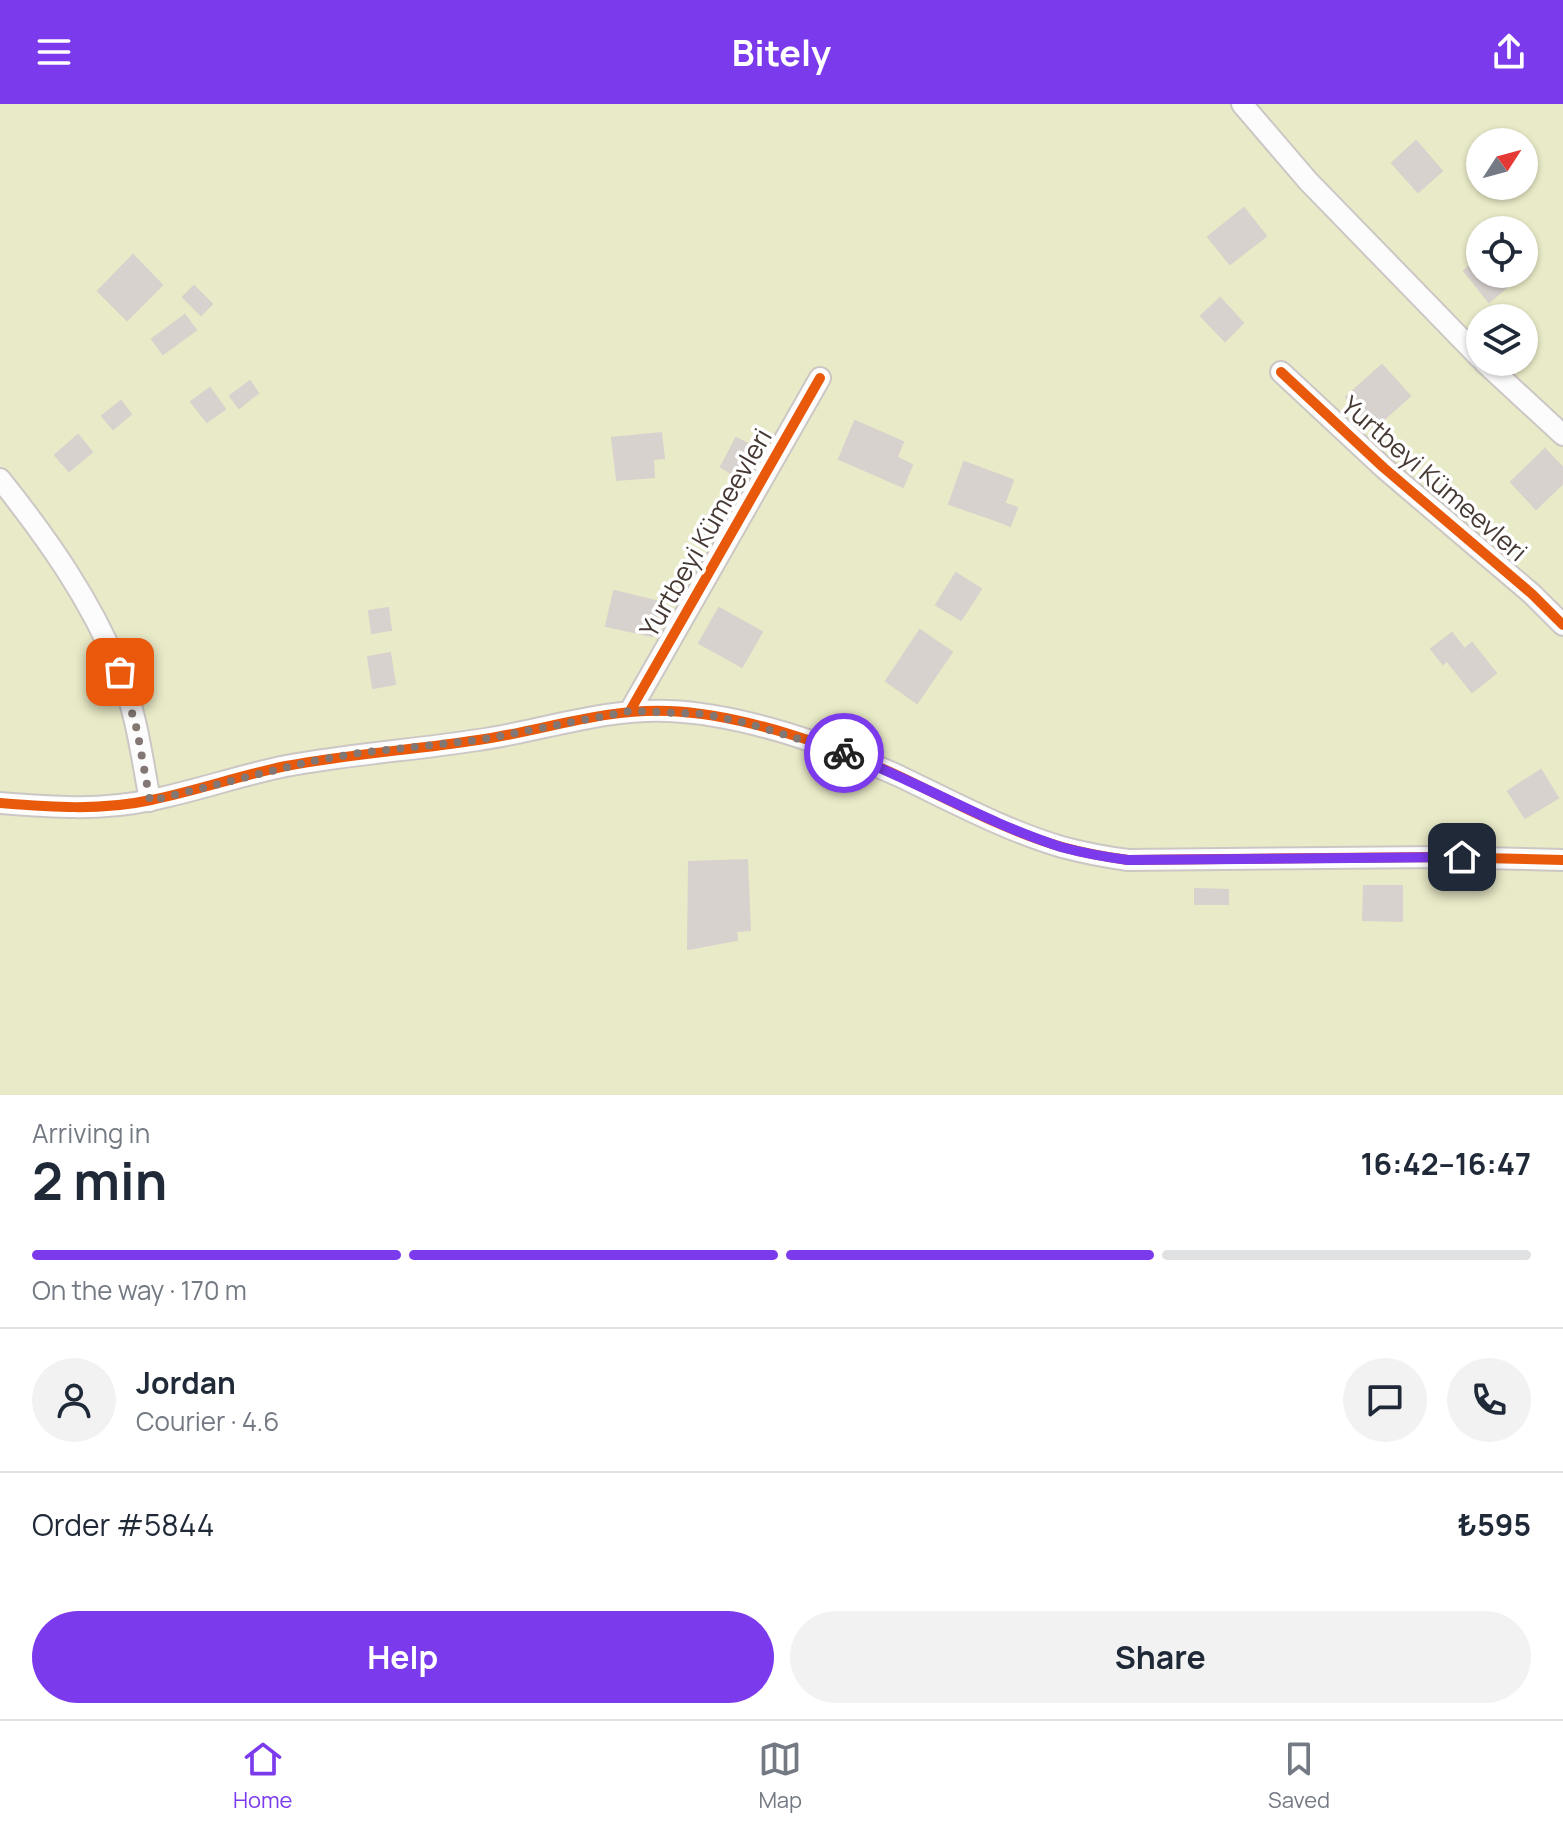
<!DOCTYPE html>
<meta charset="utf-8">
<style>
:root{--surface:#fff;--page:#f2f2f3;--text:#1f2937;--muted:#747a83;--line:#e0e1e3;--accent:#7c3aed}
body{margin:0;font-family:Manrope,sans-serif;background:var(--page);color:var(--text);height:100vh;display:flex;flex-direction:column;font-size:30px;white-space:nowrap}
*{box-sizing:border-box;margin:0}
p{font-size:26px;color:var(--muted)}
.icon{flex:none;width:44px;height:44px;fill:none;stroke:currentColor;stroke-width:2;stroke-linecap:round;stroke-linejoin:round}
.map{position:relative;height:991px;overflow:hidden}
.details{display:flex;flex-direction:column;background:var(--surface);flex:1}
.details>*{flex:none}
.needle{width:52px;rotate:54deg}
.tools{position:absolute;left:1466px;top:24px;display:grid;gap:16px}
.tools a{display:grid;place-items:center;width:72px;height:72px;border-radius:50%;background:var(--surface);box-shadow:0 2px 6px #0004;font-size:40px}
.pin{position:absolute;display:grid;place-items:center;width:68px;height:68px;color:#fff;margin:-34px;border-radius:16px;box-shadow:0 4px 12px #0006}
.courier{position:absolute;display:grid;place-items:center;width:80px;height:80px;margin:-40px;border:6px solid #7c3aed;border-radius:50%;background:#fff;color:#222;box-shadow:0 2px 10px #0007}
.summary em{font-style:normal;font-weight:700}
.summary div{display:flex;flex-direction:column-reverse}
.summary{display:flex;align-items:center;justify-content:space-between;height:136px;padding:0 32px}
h1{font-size:52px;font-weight:700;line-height:60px}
.bar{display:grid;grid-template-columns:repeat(4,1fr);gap:12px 8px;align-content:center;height:96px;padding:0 32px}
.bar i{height:10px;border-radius:6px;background:var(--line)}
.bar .active{background:var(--accent)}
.bar p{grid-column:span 4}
.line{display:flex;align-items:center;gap:20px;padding:0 32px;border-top:2px solid var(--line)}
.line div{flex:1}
.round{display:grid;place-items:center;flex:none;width:84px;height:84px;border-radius:42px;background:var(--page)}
.cta{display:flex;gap:16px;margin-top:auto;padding:16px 32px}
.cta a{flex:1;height:92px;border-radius:48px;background:var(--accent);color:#fff;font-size:32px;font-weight:700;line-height:92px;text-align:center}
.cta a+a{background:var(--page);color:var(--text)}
header{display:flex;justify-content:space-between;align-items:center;height:104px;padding:0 32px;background:var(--accent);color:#fff;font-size:36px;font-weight:700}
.tabs{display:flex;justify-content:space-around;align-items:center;height:112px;border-top:2px solid var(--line);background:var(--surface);font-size:22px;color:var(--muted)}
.tabs a{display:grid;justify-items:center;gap:4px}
.tabs .active{color:var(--accent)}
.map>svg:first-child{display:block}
</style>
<header><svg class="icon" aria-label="menu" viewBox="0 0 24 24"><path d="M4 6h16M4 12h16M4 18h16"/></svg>Bitely<svg class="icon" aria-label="share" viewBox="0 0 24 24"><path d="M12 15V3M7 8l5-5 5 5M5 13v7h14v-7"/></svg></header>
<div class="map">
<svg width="1563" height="991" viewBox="0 0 1563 991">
<rect width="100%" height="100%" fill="#f0ebe8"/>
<path fill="#e9eac7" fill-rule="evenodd" d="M0 0H1563V991H0ZM1480 38H1524V82H1480ZM1480 126H1524V170H1480ZM1480 214H1524V258H1480Z"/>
<g fill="#d8d2cf" stroke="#d8d1ce" stroke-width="2">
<polygon points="1416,37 1442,67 1418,88 1392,59"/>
<polygon points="1244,104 1266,132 1230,160 1208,133"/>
<polygon points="133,151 162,181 127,216 98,187"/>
<polygon points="1480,154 1480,170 1522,170 1489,198 1464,167"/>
<polygon points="194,182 212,200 201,211 183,193"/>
<polygon points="1220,194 1243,219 1225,237 1201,212"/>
<polygon points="185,211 196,226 163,250 152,235"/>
<polygon points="1382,261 1410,292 1374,324 1346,293"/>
<polygon points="250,277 258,289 239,304 230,292"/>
<polygon points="210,284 225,305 207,318 191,298"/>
<polygon points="121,297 131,310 113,325 102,312"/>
<polygon points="855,317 903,338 887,376 839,355"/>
<polygon points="661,329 664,354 653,355 654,373 617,376 612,334"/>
<polygon points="78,331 92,348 69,367 55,351"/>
<polygon points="736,334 752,342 736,372 721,363"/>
<polygon points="1545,345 1563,364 1563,379 1536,405 1511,378"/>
<polygon points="896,353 912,361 903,383 887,376"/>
<polygon points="964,358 1013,376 998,417 949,400"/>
<polygon points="1004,399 1017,404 1010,422 998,417"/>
<polygon points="956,469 981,485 961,516 936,501"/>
<polygon points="614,487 660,498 652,532 606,522"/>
<polygon points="388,504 391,526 372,529 369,507"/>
<polygon points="719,504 762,528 742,563 699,539"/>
<polygon points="920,526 952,548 917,599 886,577"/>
<polygon points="1452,529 1463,543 1443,560 1431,545"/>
<polygon points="1472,539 1496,569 1472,588 1448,558"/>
<polygon points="390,549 395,580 373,584 368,553"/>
<polygon points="1541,666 1558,694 1525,714 1508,687"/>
<polygon points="747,756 750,826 736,827 737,836 688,845 689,758"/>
<polygon points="1364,782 1402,782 1402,817 1363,816"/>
<polygon points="1195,785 1228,786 1228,800 1195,800"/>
</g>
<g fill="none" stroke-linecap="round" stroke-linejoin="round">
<defs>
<g id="street">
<polyline points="1242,0 1308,77 1480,254"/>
<polyline points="1484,258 1563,331"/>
<polyline points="1281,268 1384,364 1532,490 1563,521"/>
<path d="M0 375C47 434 91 496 119 566 136 607 142 653 150 697"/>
<polyline points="630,607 820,274"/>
<path d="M0 699C50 703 101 707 151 696 196 687 241 671 286 662 350 650 414 646 478 636 542 627 604 604 669 607 742 610 835 642 901 673 953 698 1007 727 1062 743 1084 749 1106 753 1128 756L1437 753 1563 756"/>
</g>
</defs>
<use href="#street" stroke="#ccc7c4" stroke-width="24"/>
<use href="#street" stroke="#fdfcfc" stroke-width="20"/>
<defs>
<g id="cycleway">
<polyline points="1281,268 1384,364 1532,490 1563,521"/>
<polyline points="630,607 820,274"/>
<path d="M0 699C50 703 101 707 151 696 196 687 241 671 286 662 350 650 414 646 478 636 542 627 604 604 669 607 742 610 835 642 901 673 953 698 1007 727 1062 743 1084 749 1106 753 1128 756L1437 753 1563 756"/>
</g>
</defs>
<use href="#cycleway" stroke="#fff" stroke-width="15"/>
<use href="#cycleway" stroke="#e8590c" stroke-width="10"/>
</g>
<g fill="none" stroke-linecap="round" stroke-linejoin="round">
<polyline stroke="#827773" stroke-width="8" stroke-dasharray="0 14.4" points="120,568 137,626 150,697 308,658 359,649 479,636 630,607 704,610 747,619 844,649"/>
<path stroke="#7c3aed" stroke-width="10" d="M844 649C917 677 986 719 1061 743 1083 749 1105 753 1128 756L1462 753"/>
</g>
<g text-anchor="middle" stroke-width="7" stroke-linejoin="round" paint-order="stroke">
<g font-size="26" fill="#463934" stroke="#fff">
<text transform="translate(1434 375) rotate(41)" y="9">Yurtbeyi Kümeevleri</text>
<text transform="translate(706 429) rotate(-60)" y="9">Yurtbeyi Kümeevleri</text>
</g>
</g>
</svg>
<div class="tools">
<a><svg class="needle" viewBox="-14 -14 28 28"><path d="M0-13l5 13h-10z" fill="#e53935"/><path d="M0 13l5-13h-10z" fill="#747a83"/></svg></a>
<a><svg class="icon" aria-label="locate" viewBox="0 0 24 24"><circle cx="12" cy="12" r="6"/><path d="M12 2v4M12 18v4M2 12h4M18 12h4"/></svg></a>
<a><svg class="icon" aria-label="layers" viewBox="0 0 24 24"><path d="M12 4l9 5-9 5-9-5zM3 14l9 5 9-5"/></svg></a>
</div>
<div class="pin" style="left:120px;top:568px;background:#ea580c"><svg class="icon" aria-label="bag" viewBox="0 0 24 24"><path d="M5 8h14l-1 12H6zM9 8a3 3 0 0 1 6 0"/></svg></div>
<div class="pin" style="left:1462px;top:753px;background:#1f2937"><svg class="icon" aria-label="home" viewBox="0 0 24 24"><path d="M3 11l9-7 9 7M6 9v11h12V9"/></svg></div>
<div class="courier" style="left:844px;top:649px"><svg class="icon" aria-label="bike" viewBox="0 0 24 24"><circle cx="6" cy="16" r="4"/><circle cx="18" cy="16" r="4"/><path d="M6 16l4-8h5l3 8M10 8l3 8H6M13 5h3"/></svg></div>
</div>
<section class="details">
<div class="summary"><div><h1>2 min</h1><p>Arriving in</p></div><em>16:42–16:47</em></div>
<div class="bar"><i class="active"></i><i class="active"></i><i class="active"></i><i></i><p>On the way · 170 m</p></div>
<div class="line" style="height:144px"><a class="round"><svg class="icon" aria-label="person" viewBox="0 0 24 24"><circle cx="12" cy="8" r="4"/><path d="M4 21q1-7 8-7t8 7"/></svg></a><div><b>Jordan</b><p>Courier · 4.6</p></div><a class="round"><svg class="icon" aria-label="chat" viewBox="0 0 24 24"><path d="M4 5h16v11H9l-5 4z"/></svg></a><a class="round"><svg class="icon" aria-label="phone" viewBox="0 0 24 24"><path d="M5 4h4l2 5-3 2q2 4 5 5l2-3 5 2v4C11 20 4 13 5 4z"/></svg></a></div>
<div class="line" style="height:104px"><div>Order #5844</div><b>₺595</b></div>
<div class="cta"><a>Help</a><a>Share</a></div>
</section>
<nav class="tabs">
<a class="active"><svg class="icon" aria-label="home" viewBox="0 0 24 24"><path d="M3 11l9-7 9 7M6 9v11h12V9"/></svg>Home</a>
<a><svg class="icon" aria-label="map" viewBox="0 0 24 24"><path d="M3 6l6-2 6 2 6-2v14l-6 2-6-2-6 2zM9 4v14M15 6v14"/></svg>Map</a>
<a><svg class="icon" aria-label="saved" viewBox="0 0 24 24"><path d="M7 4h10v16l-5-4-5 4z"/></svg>Saved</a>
</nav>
